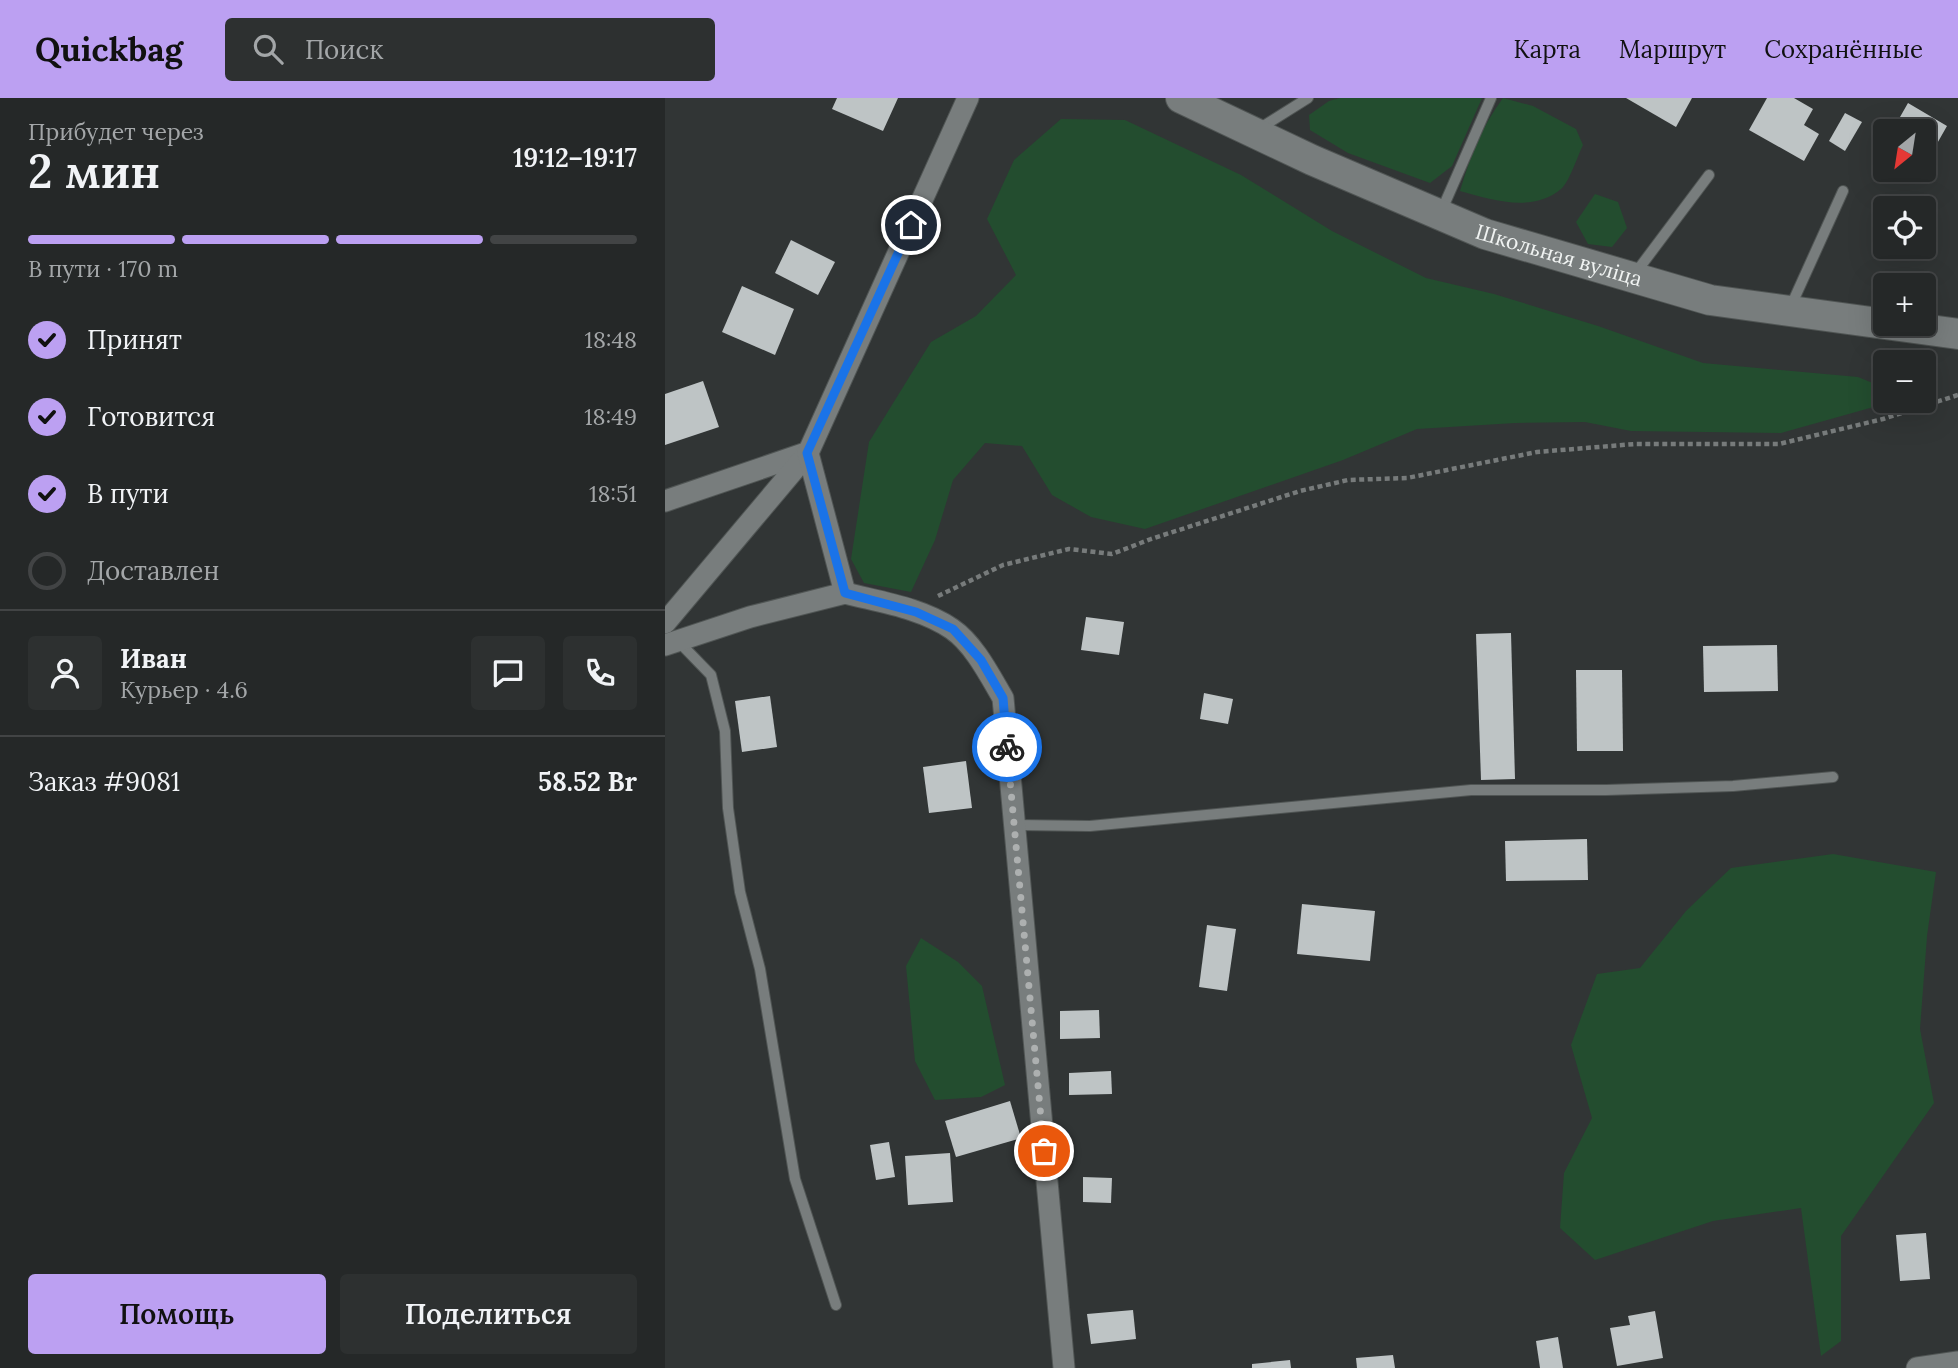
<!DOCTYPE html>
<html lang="ru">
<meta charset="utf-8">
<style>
:root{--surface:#252828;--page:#2d3030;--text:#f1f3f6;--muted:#a3a6a8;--line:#424445;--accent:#bca0f2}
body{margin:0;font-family:Lora,serif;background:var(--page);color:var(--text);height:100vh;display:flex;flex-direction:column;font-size:26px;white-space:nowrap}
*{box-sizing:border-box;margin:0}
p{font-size:23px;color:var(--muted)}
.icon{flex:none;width:38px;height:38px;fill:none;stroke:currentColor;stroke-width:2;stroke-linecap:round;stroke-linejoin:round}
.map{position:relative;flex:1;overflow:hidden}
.drawer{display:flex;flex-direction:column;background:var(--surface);width:665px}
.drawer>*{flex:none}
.needle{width:46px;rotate:210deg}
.fabs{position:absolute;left:1208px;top:21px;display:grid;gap:14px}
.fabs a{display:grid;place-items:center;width:63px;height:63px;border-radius:7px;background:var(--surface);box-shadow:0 7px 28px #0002,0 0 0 2px var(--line);font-size:35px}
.pin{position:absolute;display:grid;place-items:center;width:60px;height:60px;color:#fff;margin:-30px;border:4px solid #fff;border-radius:50%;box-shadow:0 2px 7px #0007}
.courier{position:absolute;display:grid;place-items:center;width:70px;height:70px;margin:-35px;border:5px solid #1a73e8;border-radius:50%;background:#fff;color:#222;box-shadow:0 2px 9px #0007}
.head em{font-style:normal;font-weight:600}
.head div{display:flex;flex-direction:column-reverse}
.head{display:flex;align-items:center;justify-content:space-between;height:119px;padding:0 28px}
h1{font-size:46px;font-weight:600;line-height:52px}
.bar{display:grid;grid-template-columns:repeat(4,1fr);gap:10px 7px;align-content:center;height:84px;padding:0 28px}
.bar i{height:9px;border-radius:5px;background:var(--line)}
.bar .current{background:var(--accent)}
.bar p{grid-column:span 4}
.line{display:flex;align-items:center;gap:18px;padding:0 28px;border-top:2px solid var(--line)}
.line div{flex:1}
.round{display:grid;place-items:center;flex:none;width:74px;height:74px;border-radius:7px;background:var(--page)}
ol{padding:0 28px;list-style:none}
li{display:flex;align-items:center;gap:21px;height:77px}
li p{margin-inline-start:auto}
li .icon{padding:7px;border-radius:50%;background:var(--accent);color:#111;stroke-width:4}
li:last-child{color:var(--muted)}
li i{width:38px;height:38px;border:4px solid var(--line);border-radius:50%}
.primary-button{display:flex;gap:14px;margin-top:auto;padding:14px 28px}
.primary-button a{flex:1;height:80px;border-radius:7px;background:var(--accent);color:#111;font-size:28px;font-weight:600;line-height:80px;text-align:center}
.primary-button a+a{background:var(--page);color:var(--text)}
header{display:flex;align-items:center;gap:42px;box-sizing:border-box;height:98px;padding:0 35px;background:var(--accent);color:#111}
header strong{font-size:33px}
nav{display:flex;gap:38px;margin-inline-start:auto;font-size:24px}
.search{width:490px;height:63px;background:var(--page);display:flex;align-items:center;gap:18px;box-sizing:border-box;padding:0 24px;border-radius:7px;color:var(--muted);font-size:26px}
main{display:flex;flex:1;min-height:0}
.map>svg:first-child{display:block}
</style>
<header>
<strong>Quickbag</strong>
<div class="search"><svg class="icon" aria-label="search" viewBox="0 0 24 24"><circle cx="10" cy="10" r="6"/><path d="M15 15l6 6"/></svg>Поиск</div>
<nav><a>Карта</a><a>Маршрут</a><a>Сохранённые</a></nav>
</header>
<main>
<section class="drawer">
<div class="head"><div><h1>2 мин</h1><p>Прибудет через</p></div><em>19:12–19:17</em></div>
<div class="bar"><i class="current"></i><i class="current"></i><i class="current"></i><i></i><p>В пути · 170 m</p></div>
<ol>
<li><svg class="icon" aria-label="check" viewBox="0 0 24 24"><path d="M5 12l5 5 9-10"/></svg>Принят<p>18:48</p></li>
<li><svg class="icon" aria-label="check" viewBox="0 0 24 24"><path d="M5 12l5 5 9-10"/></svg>Готовится<p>18:49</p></li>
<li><svg class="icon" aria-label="check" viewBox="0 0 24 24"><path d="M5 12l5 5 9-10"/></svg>В пути<p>18:51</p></li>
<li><i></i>Доставлен</li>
</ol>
<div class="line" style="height:126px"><a class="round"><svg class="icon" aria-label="person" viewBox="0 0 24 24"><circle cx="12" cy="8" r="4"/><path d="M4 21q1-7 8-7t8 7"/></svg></a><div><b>Иван</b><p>Курьер · 4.6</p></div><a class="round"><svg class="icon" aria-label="chat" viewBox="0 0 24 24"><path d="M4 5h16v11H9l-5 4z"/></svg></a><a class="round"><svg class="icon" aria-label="phone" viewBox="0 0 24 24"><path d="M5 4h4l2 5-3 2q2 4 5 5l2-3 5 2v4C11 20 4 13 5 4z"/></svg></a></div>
<div class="line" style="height:91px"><div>Заказ #9081</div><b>58.52 Br</b></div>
<div class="primary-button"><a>Помощь</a><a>Поделиться</a></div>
</section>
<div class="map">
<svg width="1293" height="1270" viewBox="0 0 1293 1270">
<rect width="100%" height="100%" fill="#313535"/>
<g fill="#234d2f">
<polygon points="675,0 817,0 787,68 765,85 683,55 645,32 644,17 664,3"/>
<path d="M838 0 868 8 911 31 918 47C913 57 904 85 896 91 867 115 827 102 795 93 805 59 817 28 838 0Z"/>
<polygon points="396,21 460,22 576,77 667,133 761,180 829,196 933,228 1038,265 1193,279 1220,290 1220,303 1230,303 1116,335 966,333 920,324 850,325 752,331 678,362 480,431 426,419 387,397 357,348 320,345 288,382 270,442 246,494 199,485 186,461 204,344 266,244 311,218 351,177 322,121 349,62"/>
<polygon points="930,96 953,104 962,130 947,149 923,146 911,124"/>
<polygon points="1168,756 1271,774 1262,838 1255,931 1269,1005 1176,1138 1176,1243 1156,1258 1136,1110 1048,1123 930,1162 895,1130 899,1075 927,1020 906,947 932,876 975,870 1021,813 1066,770"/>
<polygon points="256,840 293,864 317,888 340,987 316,999 270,1002 250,963 241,868"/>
</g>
<g fill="#bec4c5">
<polygon points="172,0 233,0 218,33 167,11"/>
<polygon points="961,0 1027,0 1011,29"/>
<polygon points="1102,0 1129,0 1148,11 1139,27 1154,36 1139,63 1084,32"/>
<polygon points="1243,5 1282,28 1261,65 1258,64 1258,33 1227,33"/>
<polygon points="1180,15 1197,24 1180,53 1164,43"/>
<polygon points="126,142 170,164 153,197 110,175"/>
<polygon points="77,188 129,211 110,257 57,234"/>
<polygon points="38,283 54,329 0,347 0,296"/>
<polygon points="421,519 459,524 454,557 416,552"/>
<polygon points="846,535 850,681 816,682 811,536"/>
<polygon points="1112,547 1113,593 1039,594 1038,548"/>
<polygon points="911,572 957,572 958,653 912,653"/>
<polygon points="539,595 568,601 563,626 535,621"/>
<polygon points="105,598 112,649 77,654 70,603"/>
<polygon points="301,663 307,710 264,715 258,669"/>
<polygon points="922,741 923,782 841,783 840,743"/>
<polygon points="637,806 710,813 705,863 632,856"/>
<polygon points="542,827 571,831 562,893 534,889"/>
<polygon points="434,912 435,940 395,941 395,913"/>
<polygon points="446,973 447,996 404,997 404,975"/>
<polygon points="345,1003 356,1040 291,1059 280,1023"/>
<polygon points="224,1044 230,1079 211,1082 205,1047"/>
<polygon points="285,1055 288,1104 243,1107 240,1058"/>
<polygon points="418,1079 447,1080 446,1105 418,1104"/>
<polygon points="1261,1135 1265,1181 1235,1183 1231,1137"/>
<polygon points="468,1212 471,1241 426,1246 422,1216"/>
<polygon points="990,1213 998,1260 952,1268 945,1230 965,1227 963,1218"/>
<polygon points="893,1239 898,1270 875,1270 871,1243"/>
<polygon points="728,1257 730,1270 692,1270 691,1260"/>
<polygon points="625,1262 626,1270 587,1270 587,1266"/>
</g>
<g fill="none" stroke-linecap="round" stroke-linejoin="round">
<defs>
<g id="lane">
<polyline points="592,32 643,0"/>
<polyline points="776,114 826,0"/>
<polyline points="969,177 1044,77"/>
<polyline points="1125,210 1178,93"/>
<polyline points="13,543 46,577 60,633 63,710 75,794 95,871 130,1081 171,1207"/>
<polyline points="349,727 425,728 806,692 941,692 1068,688 1168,679"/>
</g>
<g id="street">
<polyline points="0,403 141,355"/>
<path d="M180 495C215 504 257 510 287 531 309 546 325 578 338 600L399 1270"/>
<polyline points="0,525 143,355"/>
<polyline points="0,547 85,519 180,495 143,355 303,0"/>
<polyline points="1252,1270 1293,1264"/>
</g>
<g id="secondary">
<path id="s1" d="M516 0 647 62 820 136 1045 202 1293 236"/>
</g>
</defs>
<use href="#lane" stroke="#505554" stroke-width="12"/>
<use href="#street" stroke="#505554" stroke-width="23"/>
<use href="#secondary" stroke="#505554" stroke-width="32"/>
<polyline stroke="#777b7b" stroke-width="4.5" stroke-dasharray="5 3.5" stroke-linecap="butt" points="273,498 338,467 404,451 447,456 486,441 635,393 683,382 742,380 872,354 970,346 1114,346 1218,321 1293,297"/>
<use href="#lane" stroke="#787d7d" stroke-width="10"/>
<use href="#street" stroke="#787d7d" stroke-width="21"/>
<use href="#secondary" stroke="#787d7d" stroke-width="30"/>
</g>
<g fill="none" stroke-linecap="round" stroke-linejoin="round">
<polyline stroke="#adb0b0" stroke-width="7" stroke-dasharray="0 12.6" points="342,649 379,1053"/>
<polyline stroke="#1a73e8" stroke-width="9" points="246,127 142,355 180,495 251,514 288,531 316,562 338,600 342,649"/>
</g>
<g text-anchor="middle" stroke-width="7" stroke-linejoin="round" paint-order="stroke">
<g font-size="21" fill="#f0f3f2" stroke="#313535">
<text dy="7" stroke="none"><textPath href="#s1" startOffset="410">Школьная вуліца</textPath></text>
</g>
</g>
</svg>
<div class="fabs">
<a><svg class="needle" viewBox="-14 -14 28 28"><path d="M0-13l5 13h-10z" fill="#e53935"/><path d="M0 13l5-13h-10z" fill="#a3a6a8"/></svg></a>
<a><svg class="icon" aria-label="locate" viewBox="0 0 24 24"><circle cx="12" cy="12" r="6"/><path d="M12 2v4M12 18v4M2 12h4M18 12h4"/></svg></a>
<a>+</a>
<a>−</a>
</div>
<div class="pin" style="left:379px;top:1053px;background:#ea580c"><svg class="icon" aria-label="bag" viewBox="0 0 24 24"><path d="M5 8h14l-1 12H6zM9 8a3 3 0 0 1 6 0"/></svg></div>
<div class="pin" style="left:246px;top:127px;background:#1f2937"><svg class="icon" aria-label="home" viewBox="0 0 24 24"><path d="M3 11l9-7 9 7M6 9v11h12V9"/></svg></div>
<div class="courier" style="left:342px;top:649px"><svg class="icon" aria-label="bike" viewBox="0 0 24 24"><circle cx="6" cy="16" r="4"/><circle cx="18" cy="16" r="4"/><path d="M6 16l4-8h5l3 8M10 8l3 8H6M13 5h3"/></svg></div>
</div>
</main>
